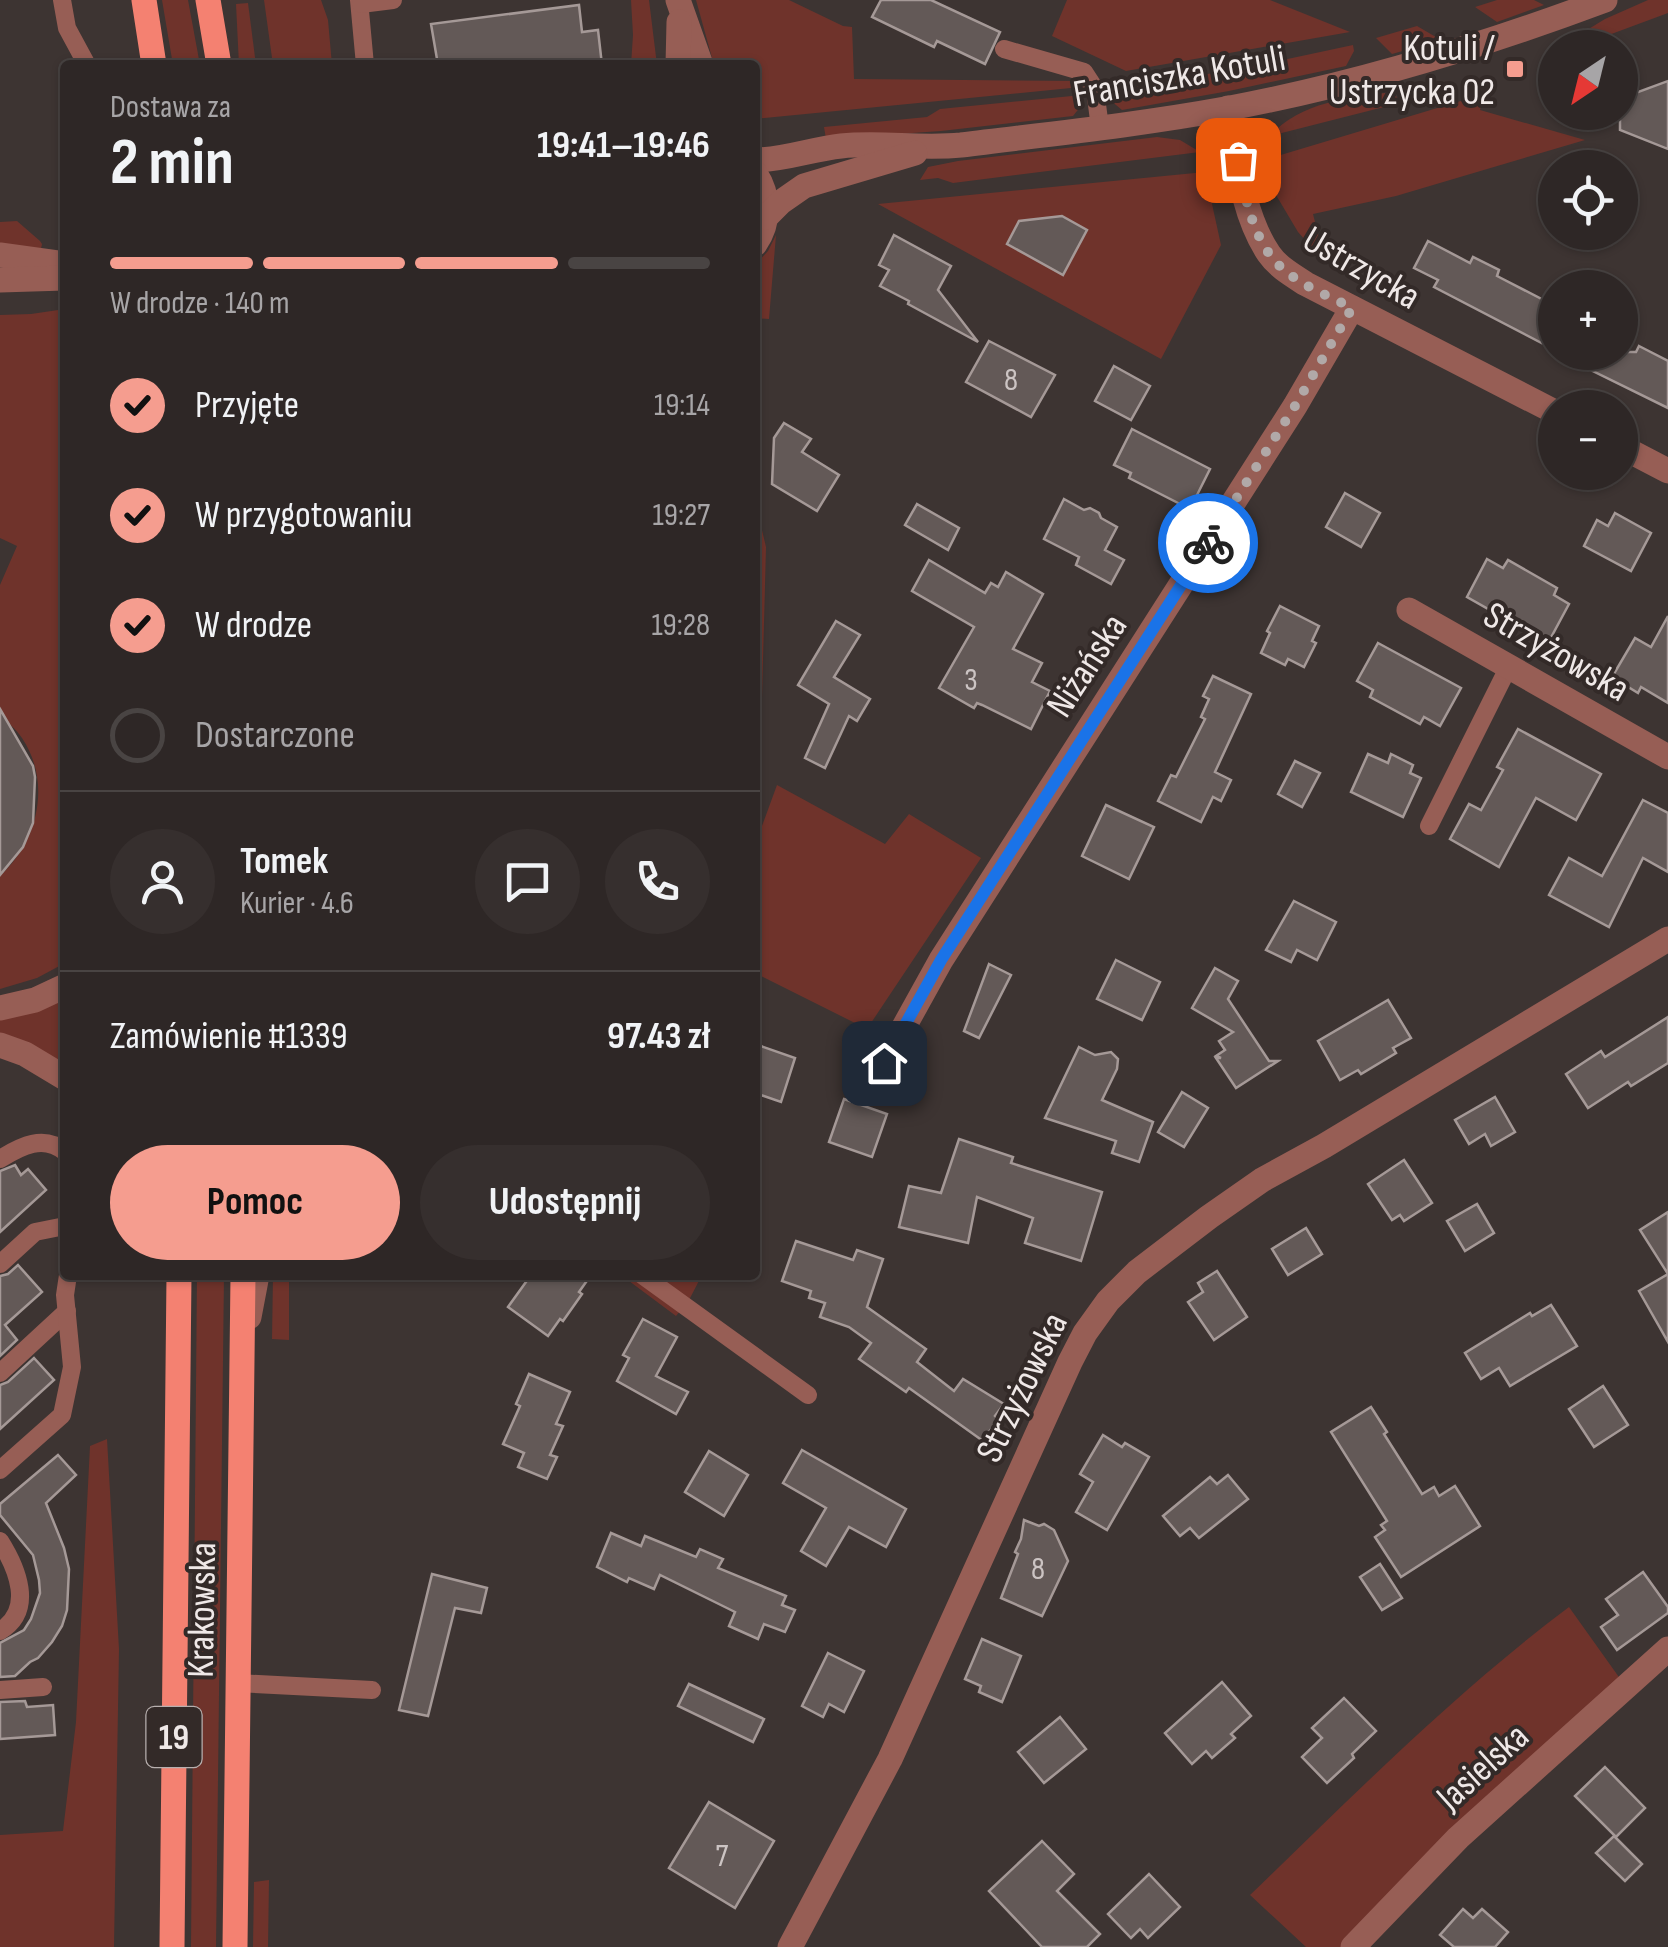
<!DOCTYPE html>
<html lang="pl">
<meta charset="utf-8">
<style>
:root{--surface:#2e2726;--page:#362f2e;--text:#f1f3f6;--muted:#a7a5a7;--line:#494443;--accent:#f59d8f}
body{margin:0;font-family:"Sofia Sans Condensed",sans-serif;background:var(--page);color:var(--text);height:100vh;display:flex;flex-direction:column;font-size:38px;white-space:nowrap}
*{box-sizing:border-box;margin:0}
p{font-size:32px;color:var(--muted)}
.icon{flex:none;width:55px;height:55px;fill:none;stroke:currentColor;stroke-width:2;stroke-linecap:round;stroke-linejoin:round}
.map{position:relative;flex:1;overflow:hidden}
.panel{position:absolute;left:60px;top:60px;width:700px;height:1220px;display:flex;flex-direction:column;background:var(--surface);border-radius:10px;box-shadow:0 2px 8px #0004,0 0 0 2px var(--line)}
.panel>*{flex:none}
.needle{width:65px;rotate:215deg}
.buttons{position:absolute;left:1538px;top:30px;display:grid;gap:20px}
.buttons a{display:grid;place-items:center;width:100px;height:100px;border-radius:50%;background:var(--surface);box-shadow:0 2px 8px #0004,0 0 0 2px var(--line);font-size:50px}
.pin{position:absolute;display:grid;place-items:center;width:85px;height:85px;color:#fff;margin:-42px;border-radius:20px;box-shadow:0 5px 15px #0006}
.courier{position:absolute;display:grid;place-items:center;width:100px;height:100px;margin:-50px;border:8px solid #1a73e8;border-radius:50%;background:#fff;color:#222;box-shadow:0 2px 12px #0007}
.summary em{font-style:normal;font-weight:700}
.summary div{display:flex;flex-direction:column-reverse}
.summary{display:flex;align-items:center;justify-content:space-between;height:170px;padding:0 50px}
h1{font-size:65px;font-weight:700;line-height:75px}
.bar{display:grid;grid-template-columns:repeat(4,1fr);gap:15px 10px;align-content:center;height:120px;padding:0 50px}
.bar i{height:12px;border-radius:8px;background:var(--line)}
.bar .active{background:var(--accent)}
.bar p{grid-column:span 4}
.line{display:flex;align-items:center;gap:25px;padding:0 50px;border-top:2px solid var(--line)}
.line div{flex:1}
.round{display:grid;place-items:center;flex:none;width:105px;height:105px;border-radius:52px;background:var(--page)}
ol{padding:0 50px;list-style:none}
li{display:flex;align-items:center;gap:30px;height:110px}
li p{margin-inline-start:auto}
li .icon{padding:10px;border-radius:50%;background:var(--accent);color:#111;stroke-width:4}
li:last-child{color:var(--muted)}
li i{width:55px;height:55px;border:5px solid var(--line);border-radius:50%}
.cta{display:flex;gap:20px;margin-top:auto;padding:20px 50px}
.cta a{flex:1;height:115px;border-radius:60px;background:var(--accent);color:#111;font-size:40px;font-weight:700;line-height:115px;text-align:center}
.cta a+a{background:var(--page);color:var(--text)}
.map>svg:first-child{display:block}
</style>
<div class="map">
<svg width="1668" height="1947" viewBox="0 0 1668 1947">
<rect width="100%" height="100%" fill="#3d3432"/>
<g fill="#6f332b">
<polygon points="162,0 188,0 200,65 173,65"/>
<polygon points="264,0 321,0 328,20 332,65 273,65"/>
<polygon points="631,0 649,0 657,65 631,65 633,35"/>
<polygon points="696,0 789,0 843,26 852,27 854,79 1080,81 1081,87 755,119 755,65 714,65"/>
<polygon points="1067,0 1270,0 1350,32 1126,71 1052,36"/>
<polygon points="1497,0 1534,0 1544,5 1497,22 1475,7"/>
<polygon points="1648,0 1668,0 1668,13 1579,46 1569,41 1605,19"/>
<polygon points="248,3 256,65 239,65 236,4"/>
<polygon points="1417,26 1441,40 1392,54 1376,38"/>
<polygon points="1353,45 1354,51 1346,66 1229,91 1122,110 1110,100 1107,90 1245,68"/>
<path d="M1393 92 1398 99 1439 93 1270 136C1300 102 1350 97 1393 92Z"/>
<polygon points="1484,94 1480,110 1585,140 1396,196 1313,214 1325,262 1298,232 1276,195 1274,157"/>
<polygon points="1082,95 1081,106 1073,116 941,131 826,139 824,127 927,117 940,109"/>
<polygon points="1157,137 1180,140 1200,152 953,183 938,178 920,180 928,167 958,161"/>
<polygon points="1205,172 1221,245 1161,359 878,204"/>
<polygon points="17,221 40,241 42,244 41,249 0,246 0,222"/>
<polygon points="776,235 769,319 755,318 755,265 768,251"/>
<path d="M65 309V963L37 978 0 989V876C38 841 52 783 22 738 16 729 7 722 0 714V585L17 546 0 538V315L31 314Z"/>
<polygon points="755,525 761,526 766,547 761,735 760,768 755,796"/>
<polygon points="777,785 885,844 909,814 981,858 867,1029 755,973 755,845"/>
<polygon points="65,997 65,1065 0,1035 0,1018"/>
<polygon points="197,1275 224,1275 216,1947 191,1947"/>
<polygon points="273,1275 289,1275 289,1340 272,1339"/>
<polygon points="621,1275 702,1275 689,1300 676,1316"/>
<polygon points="107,1439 119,1649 114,1947 0,1947 0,1835 63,1831 76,1722 90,1446"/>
<path d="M1569 1607 1621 1680 1345 1947H1306L1250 1895C1353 1796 1454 1693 1569 1607Z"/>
<polygon points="269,1880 268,1947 253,1947 254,1882"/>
</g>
<g fill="#635957" stroke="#a59997" stroke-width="2.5">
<polygon points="881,0 931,0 1000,32 985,64 937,41 934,47 872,17"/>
<polygon points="579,5 582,32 598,30 602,65 438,65 431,24"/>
<polygon points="1668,81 1668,149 1620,130 1620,89 1633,94"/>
<polygon points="1062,216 1087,230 1063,275 1007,244 1019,221"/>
<polygon points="894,235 951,266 938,290 978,342 908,304 909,301 880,286 889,270 879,265"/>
<polygon points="1428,241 1470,263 1473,257 1499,270 1497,276 1555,306 1555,350 1434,287 1438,280 1414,268"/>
<polygon points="989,341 1055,375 1031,417 966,382"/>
<polygon points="1639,346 1668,361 1668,408 1554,352 1636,352"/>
<polygon points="1114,366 1150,386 1131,420 1095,401"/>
<polygon points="784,423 811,439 802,452 839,475 817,511 772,484 774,438"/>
<polygon points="1132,429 1210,469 1190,509 1129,478 1131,473 1114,465"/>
<polygon points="1345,493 1380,513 1361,547 1326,527"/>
<polygon points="1064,499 1084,510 1090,508 1099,513 1101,518 1117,527 1105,550 1124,560 1111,584 1076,565 1079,557 1044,539"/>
<polygon points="917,504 959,528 948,550 905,525"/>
<polygon points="1615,513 1651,533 1631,571 1584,546 1597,520 1608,526"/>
<polygon points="1487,559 1503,568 1508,560 1557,588 1554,595 1569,604 1548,643 1467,597"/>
<polygon points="929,560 985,593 991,583 998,587 1006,572 1043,594 1013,649 1042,663 1032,682 1050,691 1031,729 982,705 977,703 974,708 939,688 974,627 912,591"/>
<polygon points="1280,606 1319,626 1312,641 1316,643 1304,667 1288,659 1285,665 1261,653 1270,633 1267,631"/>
<polygon points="1668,616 1668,703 1641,687 1638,693 1612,677 1635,638 1651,647"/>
<polygon points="836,621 860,635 834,677 870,699 857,721 849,716 825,768 805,758 829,704 798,685"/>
<polygon points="1378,643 1461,688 1440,726 1424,717 1420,724 1370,697 1373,690 1357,681"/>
<polygon points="1213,676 1251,694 1215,772 1231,780 1221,801 1213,797 1201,822 1158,801 1171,775 1176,777 1205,719 1201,717 1209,699 1203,696"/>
<polygon points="0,709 33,766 35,777 33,823 23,847 0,875"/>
<polygon points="1518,729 1601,774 1576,820 1536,798 1499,867 1450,839 1469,804 1481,810 1503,770 1497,767"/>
<polygon points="1368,754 1388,763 1391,754 1413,765 1410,773 1421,778 1403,817 1351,792"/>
<polygon points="1295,761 1320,773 1302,807 1278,794"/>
<polygon points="1643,800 1668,813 1668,872 1643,858 1609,927 1549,895 1569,858 1602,876"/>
<polygon points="1106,805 1154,827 1129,879 1082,856"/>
<polygon points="1294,901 1336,922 1317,960 1297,950 1291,962 1266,950"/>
<polygon points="1116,960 1160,982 1142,1020 1097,999"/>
<polygon points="989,964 1011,975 979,1038 964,1031"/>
<polygon points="1215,968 1238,981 1228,999 1269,1061 1278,1061 1236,1088 1216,1058 1221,1058 1216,1056 1225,1050 1219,1041 1233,1032 1192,1008"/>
<polygon points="1388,1000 1411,1038 1393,1048 1396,1053 1361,1074 1358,1070 1340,1080 1318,1041"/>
<polygon points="1668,1017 1668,1063 1631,1086 1628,1082 1588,1108 1566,1074 1601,1051 1605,1057"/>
<polygon points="755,1044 795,1058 781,1102 755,1093"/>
<polygon points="1079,1047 1095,1055 1111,1052 1118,1059 1117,1069 1102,1100 1153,1122 1139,1162 1112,1153 1116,1141 1045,1118"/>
<polygon points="1182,1092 1208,1108 1184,1147 1158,1132"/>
<polygon points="1495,1097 1515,1132 1491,1146 1485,1134 1469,1144 1455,1120"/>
<polygon points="844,1099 887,1114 872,1157 829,1142"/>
<polygon points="959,1139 1013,1157 1011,1163 1102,1192 1081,1261 1025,1243 1033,1218 977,1197 968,1243 899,1227 909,1186 941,1193"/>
<polygon points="1404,1160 1432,1203 1404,1221 1400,1215 1392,1220 1368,1184"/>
<polygon points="15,1165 21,1175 28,1169 46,1190 0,1232 0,1171"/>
<polygon points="1477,1204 1494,1233 1465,1251 1447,1221"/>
<polygon points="1668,1212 1668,1342 1639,1291 1668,1274 1640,1230"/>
<polygon points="1306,1228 1322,1254 1288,1275 1272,1249"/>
<polygon points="796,1241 853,1260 857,1250 883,1259 867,1307 926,1349 917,1362 954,1391 963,1379 1004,1404 995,1416 998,1419 983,1441 909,1388 906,1392 859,1359 871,1343 849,1327 820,1317 825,1303 809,1298 811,1291 782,1281"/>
<polygon points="18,1265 42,1292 5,1325 17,1340 0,1356 0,1276 8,1274"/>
<polygon points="1217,1271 1247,1317 1214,1340 1188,1302 1203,1292 1198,1283"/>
<polygon points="531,1275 591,1275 579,1292 582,1294 563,1321 560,1319 548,1336 508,1307"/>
<polygon points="1551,1305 1577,1346 1510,1386 1499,1368 1481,1379 1465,1353 1530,1313 1532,1316"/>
<polygon points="643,1319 677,1337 656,1376 688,1392 676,1414 617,1381 629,1358 623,1355"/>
<polygon points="34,1358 54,1380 0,1429 0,1385 8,1382"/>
<polygon points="529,1374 570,1392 556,1424 563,1426 550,1455 557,1457 547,1479 518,1467 524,1453 503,1444 520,1406 516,1404"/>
<polygon points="1603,1386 1628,1425 1594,1447 1569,1409"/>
<polygon points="1371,1407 1387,1432 1384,1434 1422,1494 1434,1487 1439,1496 1455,1486 1480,1526 1401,1577 1375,1537 1385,1530 1381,1525 1387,1521 1331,1432"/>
<polygon points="1103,1435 1122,1447 1125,1443 1149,1457 1107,1530 1076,1512 1093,1482 1080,1474"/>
<polygon points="802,1450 906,1509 886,1547 849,1527 826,1566 801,1551 826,1508 783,1483"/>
<polygon points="709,1451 748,1475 724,1516 685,1492"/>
<polygon points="58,1455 76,1475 46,1503 64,1548 69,1569 67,1610 62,1626 52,1642 38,1658 30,1662 15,1676 0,1677 0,1643 24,1630 31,1619 40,1593 39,1580 33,1555 0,1515 0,1504"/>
<polygon points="1228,1475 1248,1499 1199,1538 1190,1528 1180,1536 1163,1516 1210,1477 1217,1484"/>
<polygon points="1024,1520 1039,1526 1044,1524 1054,1530 1068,1561 1042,1616 1001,1598 1018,1554 1015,1552 1021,1539"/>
<polygon points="611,1533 641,1546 645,1536 696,1557 700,1549 723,1559 718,1568 786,1596 782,1605 795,1610 785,1632 764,1624 758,1639 729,1626 735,1612 660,1575 654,1589 629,1578 627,1582 597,1567"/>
<polygon points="1380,1564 1402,1598 1382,1610 1360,1577"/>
<polygon points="1643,1572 1668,1607 1668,1613 1617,1650 1601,1627 1618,1615 1606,1599"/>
<polygon points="432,1574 487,1588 481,1613 455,1608 428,1716 399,1710"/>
<polygon points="982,1639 1021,1656 1002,1702 979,1692 981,1686 965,1679"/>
<polygon points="828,1653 864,1671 844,1712 829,1704 823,1717 802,1706"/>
<polygon points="1222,1682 1251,1716 1231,1734 1235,1738 1212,1758 1206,1751 1192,1764 1165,1733"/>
<polygon points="689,1684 764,1719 753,1742 678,1706"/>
<polygon points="1344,1698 1376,1731 1352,1754 1354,1758 1327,1783 1302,1757 1322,1738 1312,1728"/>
<polygon points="25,1701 27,1707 53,1705 55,1735 0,1739 0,1702"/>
<polygon points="1060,1717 1086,1749 1044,1783 1018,1752"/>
<polygon points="1605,1767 1645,1808 1616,1837 1575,1796"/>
<polygon points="709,1802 774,1841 735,1908 669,1868"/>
<polygon points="1614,1836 1642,1864 1625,1881 1596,1853"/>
<polygon points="1042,1841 1074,1874 1057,1891 1100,1934 1087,1947 1042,1947 989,1891"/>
<polygon points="1149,1874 1180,1907 1148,1938 1140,1929 1131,1938 1108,1914"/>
<polygon points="1463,1909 1473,1918 1482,1909 1508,1932 1495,1947 1454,1947 1440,1935"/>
</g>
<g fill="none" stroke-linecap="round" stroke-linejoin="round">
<g stroke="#975e55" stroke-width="18">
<polyline points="62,0 67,28 87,65"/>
<polyline points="359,0 365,65"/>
<polyline points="361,4 393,0"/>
<polyline points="1004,49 1084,72 1095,89 1100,128"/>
<polyline points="1429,826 1509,666"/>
<path d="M0 1159C21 1146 44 1134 65 1152"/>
<polyline points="0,1264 35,1232 65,1226"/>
<polyline points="642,1275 808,1395"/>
<polyline points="0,1373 67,1311"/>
<polyline points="0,1470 62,1415 72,1367 65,1295 68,1275"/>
<path d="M0 1541C17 1568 35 1610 0 1631"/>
<polyline points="237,1683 372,1690"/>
<polyline points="0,1690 43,1687"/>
</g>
<g stroke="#975e55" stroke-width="25">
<polyline points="678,0 701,65"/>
<polyline points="678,65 679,22"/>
<polyline points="1409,610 1668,757"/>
<polyline points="884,1063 941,960 1295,406 1352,308"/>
<polyline points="790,1947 890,1759 1070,1362 1085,1333 1108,1301 1137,1272 1209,1217 1262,1180 1324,1146 1668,939"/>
<polyline points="1353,1947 1458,1838 1668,1649"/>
</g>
<g stroke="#975e55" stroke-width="25">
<path d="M1228 108C1237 155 1241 213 1269 254 1278 267 1292 275 1306 284L1555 412"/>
<path d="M755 160C784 160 812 149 841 146 881 142 921 149 961 145 1049 134 1137 125 1225 109 1354 85 1482 46 1605 0"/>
<path d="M755 173C770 196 770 222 755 244"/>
<polyline points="766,217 781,202 804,186 915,153"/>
<polyline points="0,255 65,264"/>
<polyline points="0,280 65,278"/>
<polyline points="1620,446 1668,471"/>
<polyline points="0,1008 35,1000 65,986"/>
<polyline points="0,1045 25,1054 65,1078"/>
<polyline points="249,1317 257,1275"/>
</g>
<g stroke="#f48171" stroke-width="25">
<polyline points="144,0 154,65"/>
<polyline points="208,0 219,65"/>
<polyline points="172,1947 179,1275"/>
<polyline points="235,1947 243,1275"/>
</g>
</g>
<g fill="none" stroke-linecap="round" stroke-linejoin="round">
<path stroke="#b1a9a8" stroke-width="10" stroke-dasharray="0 18" d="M1208 543 1295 406 1352 308C1329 296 1302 286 1283 269 1253 243 1245 197 1238 160"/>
<polyline stroke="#1a73e8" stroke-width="12" points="884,1063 941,960 1208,543"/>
</g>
<rect fill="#f59d8f" stroke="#332a28" stroke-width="4" x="1505" y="59" width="20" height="20" rx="5"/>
<g text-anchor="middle" stroke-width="8" stroke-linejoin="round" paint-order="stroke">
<g font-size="32" fill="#ccc4c3">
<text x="1011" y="390">8</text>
<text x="971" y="690">3</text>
<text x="1038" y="1579">8</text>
<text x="722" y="1866">7</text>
</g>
<rect fill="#332a28" stroke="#b7afae" stroke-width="2.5" x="146.5" y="1707" width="55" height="60" rx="8"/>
<g font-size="35" font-weight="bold" fill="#efe8e7">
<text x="174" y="1749">19</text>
</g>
<g font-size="38" fill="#efe8e7" stroke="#332a28" text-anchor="end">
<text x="1495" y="60">Kotuli /<tspan x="1495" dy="44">Ustrzycka 02</tspan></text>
</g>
<g font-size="38" fill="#efe8e7" stroke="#332a28">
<text transform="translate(1179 75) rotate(-10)" y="13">Franciszka Kotuli</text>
<text transform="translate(1362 267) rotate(30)" y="13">Ustrzycka</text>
<text transform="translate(1557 651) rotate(30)" y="13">Strzyżowska</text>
<text transform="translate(1086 665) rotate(-57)" y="13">Niżańska</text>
<text transform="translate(1021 1387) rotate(-64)" y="13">Strzyżowska</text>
<text transform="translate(201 1610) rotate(-89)" y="13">Krakowska</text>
<text transform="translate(1482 1766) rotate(-42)" y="13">Jasielska</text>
</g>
</g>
</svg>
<div class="buttons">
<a><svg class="needle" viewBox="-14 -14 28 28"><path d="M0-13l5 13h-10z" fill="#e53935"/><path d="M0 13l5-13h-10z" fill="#a7a5a7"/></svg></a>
<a><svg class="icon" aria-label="locate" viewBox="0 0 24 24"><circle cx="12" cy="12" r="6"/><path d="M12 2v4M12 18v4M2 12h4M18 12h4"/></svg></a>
<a>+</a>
<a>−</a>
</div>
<div class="pin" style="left:1238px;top:160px;background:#ea580c"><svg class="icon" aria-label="bag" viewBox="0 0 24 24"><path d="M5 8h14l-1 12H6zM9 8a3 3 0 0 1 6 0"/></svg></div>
<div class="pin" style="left:884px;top:1063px;background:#1f2937"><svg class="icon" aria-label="home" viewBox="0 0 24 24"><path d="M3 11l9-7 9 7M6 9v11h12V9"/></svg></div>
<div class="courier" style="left:1208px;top:543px"><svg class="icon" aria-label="bike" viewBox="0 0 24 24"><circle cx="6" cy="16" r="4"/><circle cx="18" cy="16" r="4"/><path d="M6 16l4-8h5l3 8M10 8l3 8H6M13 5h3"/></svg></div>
<section class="panel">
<div class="summary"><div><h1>2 min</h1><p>Dostawa za</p></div><em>19:41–19:46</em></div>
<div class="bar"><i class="active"></i><i class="active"></i><i class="active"></i><i></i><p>W drodze · 140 m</p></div>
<ol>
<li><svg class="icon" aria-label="check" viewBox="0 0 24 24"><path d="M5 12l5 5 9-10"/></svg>Przyjęte<p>19:14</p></li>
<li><svg class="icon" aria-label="check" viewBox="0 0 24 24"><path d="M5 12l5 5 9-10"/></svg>W przygotowaniu<p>19:27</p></li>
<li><svg class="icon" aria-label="check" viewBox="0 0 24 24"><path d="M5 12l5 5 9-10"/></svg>W drodze<p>19:28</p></li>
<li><i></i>Dostarczone</li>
</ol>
<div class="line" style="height:180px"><a class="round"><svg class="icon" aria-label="person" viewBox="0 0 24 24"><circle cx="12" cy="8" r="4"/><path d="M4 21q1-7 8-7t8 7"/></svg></a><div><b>Tomek</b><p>Kurier · 4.6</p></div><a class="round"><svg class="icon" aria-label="chat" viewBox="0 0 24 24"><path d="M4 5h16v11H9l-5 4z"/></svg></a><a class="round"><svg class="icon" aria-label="phone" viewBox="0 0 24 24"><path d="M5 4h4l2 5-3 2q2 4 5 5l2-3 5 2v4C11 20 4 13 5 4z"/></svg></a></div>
<div class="line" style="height:130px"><div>Zamówienie #1339</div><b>97.43 zł</b></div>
<div class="cta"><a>Pomoc</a><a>Udostępnij</a></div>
</section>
</div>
